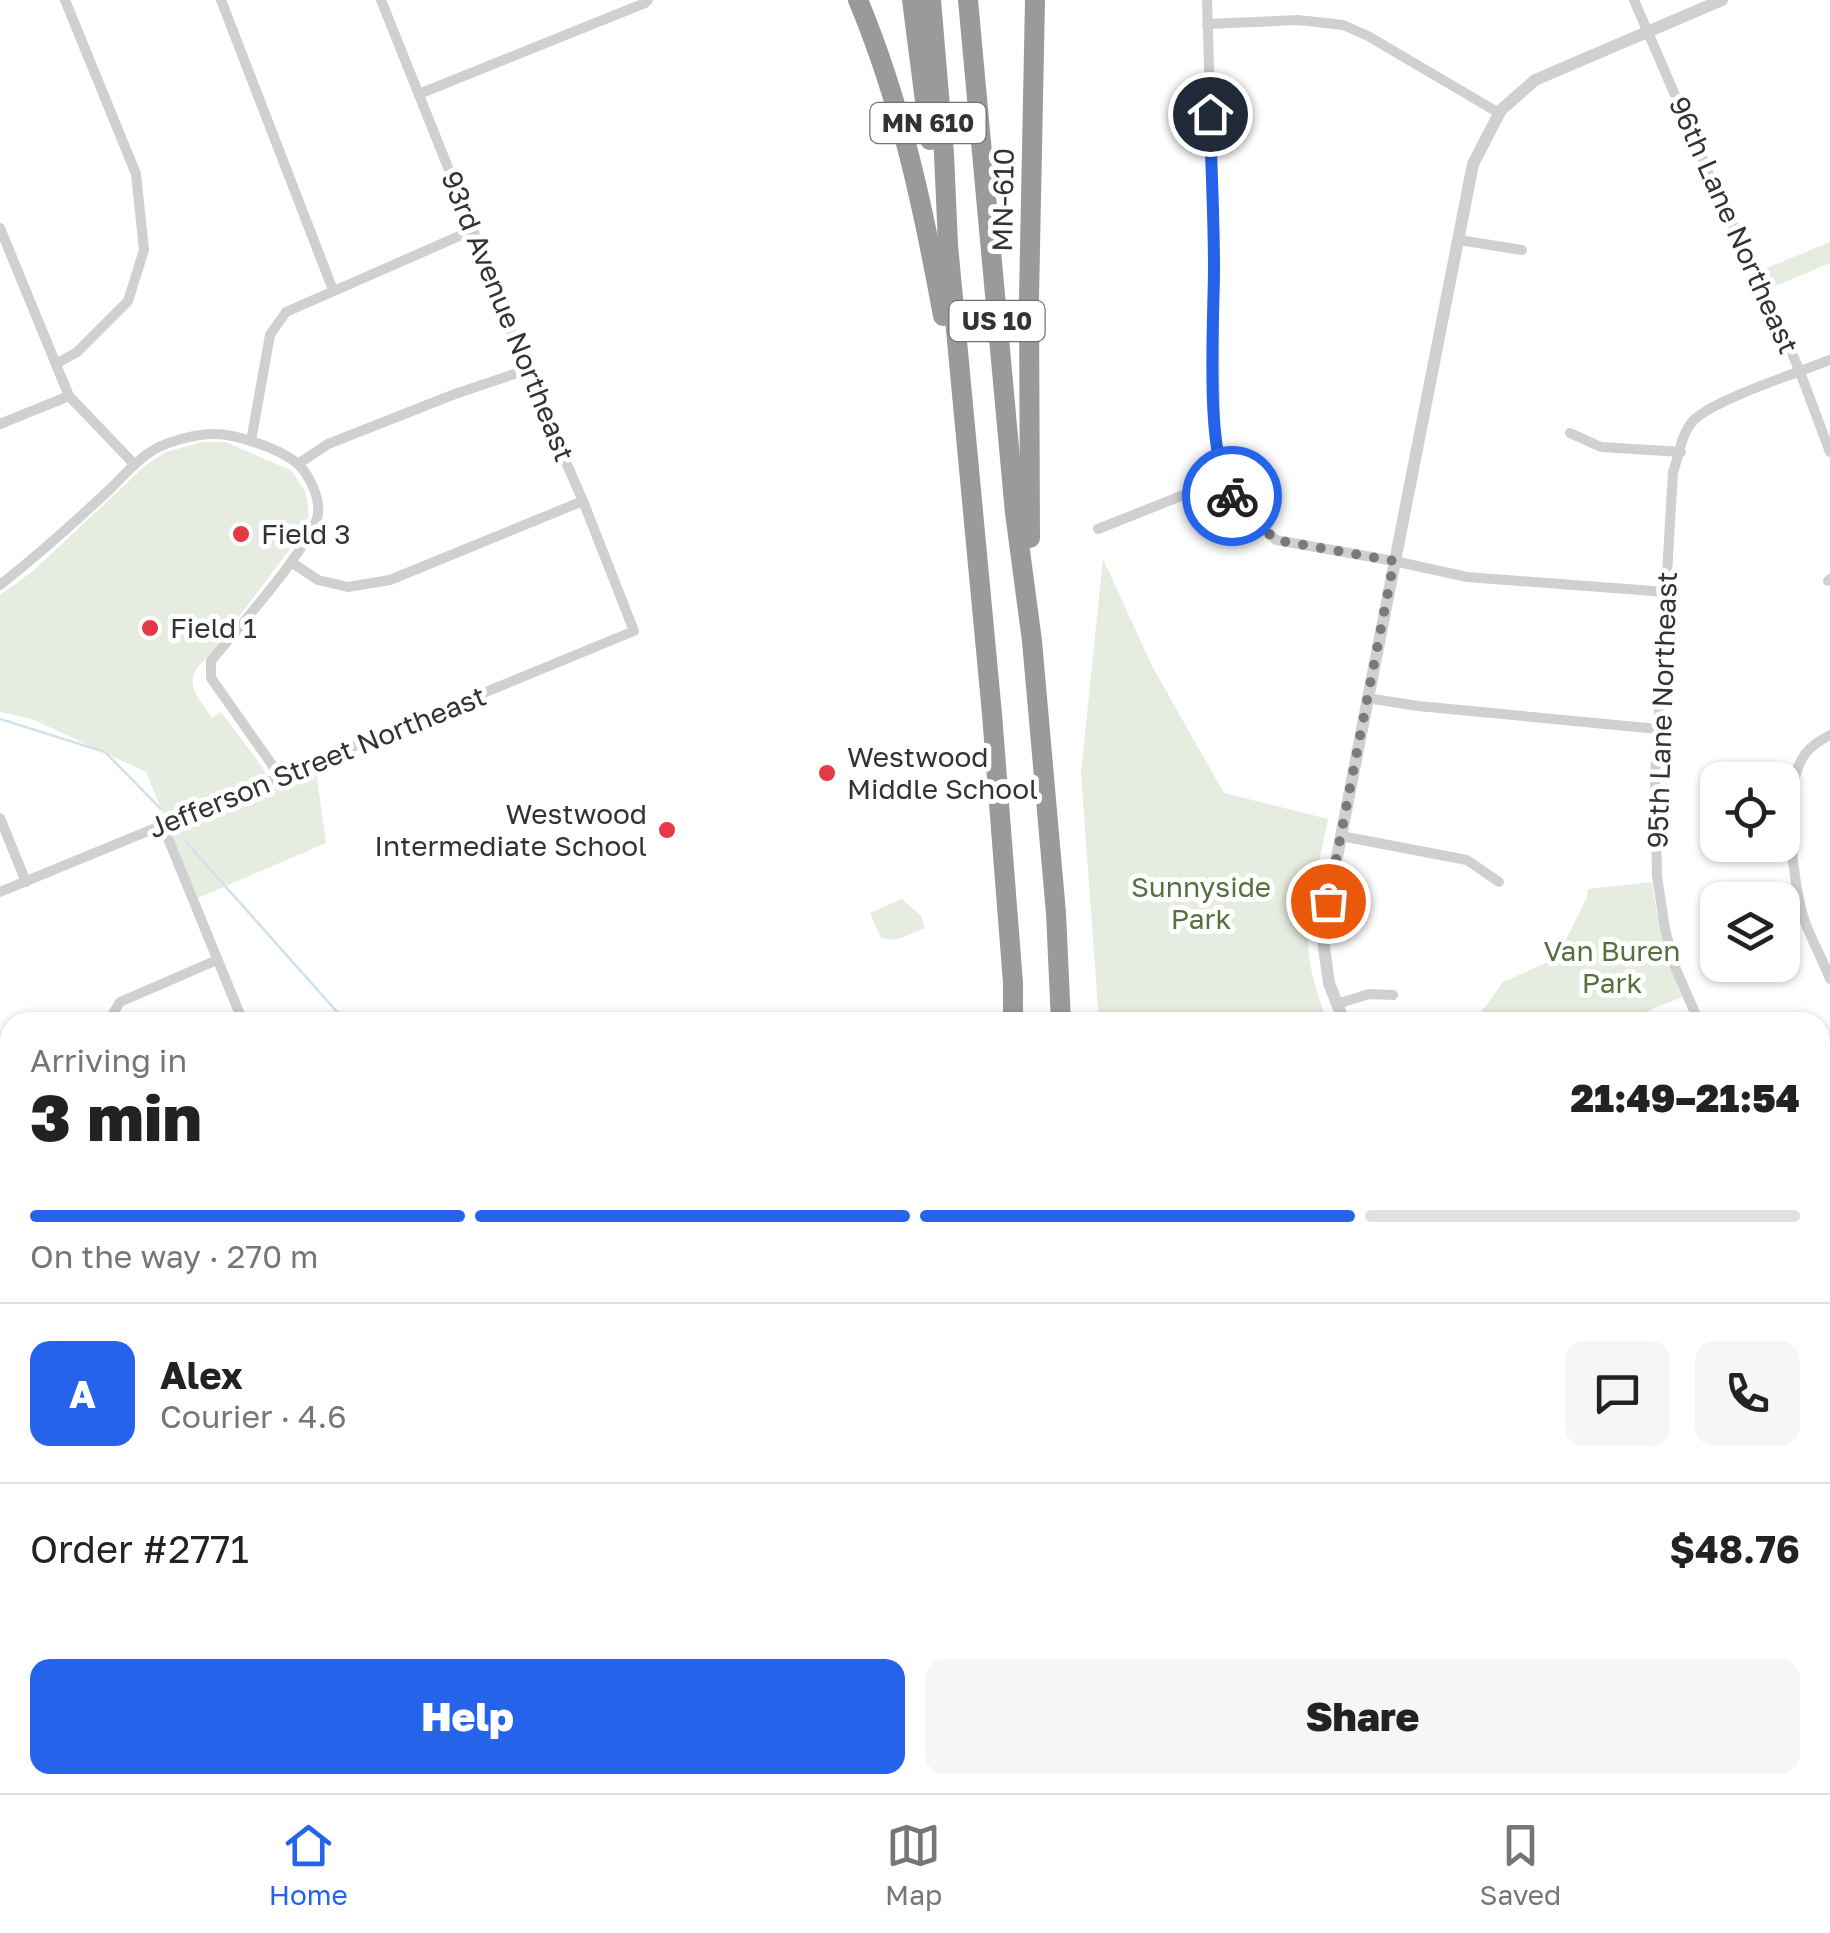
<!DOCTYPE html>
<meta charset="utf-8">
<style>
:root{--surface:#fff;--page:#f6f6f6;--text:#222;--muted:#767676;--line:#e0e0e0;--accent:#2563eb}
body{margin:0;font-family:"Golos Text",sans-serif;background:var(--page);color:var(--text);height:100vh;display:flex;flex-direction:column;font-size:38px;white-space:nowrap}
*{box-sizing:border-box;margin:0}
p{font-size:32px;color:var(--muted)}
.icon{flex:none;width:55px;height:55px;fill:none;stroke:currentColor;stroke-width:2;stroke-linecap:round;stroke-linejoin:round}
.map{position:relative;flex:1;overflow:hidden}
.panel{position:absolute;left:0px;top:1012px;width:1830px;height:782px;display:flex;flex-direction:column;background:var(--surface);border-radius:30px 30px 0 0;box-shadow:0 2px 8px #0004}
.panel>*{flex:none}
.fabs{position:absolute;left:1700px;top:762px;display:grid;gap:20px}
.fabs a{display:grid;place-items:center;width:100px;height:100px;border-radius:20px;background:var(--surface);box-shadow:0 2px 8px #0004;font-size:50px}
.pin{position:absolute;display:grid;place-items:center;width:85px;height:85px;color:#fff;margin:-42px;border:5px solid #fff;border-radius:50%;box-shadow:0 2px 10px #0007}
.courier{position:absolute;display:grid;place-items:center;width:100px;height:100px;margin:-50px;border:8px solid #2563eb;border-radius:50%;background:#fff;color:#222;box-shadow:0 2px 12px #0007}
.summary em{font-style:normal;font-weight:800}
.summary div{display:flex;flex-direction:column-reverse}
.summary{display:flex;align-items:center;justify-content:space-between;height:170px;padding:0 30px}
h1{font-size:65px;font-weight:800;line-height:75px}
.bar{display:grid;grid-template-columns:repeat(4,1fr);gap:15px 10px;align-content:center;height:120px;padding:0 30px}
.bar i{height:12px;border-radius:8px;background:var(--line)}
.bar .on{background:var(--accent)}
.bar p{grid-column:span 4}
.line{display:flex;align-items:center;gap:25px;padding:0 30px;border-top:2px solid var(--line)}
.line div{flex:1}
.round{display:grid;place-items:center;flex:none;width:105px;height:105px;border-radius:20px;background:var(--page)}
.cta{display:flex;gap:20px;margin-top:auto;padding:20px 30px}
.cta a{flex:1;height:115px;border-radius:20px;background:var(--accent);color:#fff;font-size:40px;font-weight:800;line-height:115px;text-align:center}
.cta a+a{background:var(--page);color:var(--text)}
.dock{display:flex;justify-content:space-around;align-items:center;height:140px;border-top:2px solid var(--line);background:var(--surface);font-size:28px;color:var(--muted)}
.dock a{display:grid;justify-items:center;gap:5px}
.dock .on{color:var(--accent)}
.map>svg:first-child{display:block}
</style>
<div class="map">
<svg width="1830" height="1793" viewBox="0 0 1830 1793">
<rect width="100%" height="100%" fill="#fff"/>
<g fill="#e6ecdf">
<polygon points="1830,242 1830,263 1771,288 1762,270"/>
<path d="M202 442H226L292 471 306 493 309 515 300 536 210 655C181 679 193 691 212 718L221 712 263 768 271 789 316 770 326 843 198 898 146 772 32 719 0 712V595L33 571 147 464 166 452Z"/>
<path d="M1103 559 1152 666 1224 793 1328 819C1321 856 1306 908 1308 945 1310 973 1318 997 1328 1022H1099L1081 773Z"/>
<path d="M1652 882C1657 922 1667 959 1682 997L1621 1022H1474L1503 982 1557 958 1587 897 1588 889Z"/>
<polygon points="902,899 921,916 925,928 895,940 881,938 870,913"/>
</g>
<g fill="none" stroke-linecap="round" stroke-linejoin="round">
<g stroke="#cfe2ee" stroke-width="2.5">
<polyline points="0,719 105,752 161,809"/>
<polyline points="186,842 346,1022"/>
<polyline points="839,1785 849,1793"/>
</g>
<g stroke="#d0d0d0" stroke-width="10">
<polyline points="221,0 333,290"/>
<polyline points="1207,0 1213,198 1215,426 1218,459 1228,491 1242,510 1276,540 1394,561 1467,577 1666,592"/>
<polyline points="1634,0 1719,197 1759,277 1800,372 1830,452"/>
<polyline points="1207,24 1298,20 1343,25 1368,36 1499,113"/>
<polyline points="419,94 645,3 648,0"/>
<polyline points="0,228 69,396 134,464"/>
<polyline points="1459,240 1522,250"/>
<polyline points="56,364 77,352 128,301 144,250 136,174 65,0"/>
<polyline points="0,424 69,396"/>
<polyline points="1570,433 1601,447 1681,452"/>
<polyline points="251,441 270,335 286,312 473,230"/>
<polyline points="298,464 328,444 455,394 526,370"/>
<polyline points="1098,529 1224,479"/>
<polyline points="291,562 318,580 348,587 390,580 583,501"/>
<polyline points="1828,581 1830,579"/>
<path d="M0 585C38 555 74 523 109 490 124 476 137 459 155 449 170 441 196 434 214 434 236 434 282 449 299 465 309 475 320 498 318 513 316 541 232 635 211 661V678L280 776"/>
<polyline points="1367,698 1418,706 1658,729"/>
<path d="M1830 735C1821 740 1812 745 1805 754 1781 787 1792 884 1805 922 1812 941 1823 960 1830 979"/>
<polyline points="0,818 26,882"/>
<polyline points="163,826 243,1022"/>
<polyline points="1341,836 1467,860 1499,882"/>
<polyline points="0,892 634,631 583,501 526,370 473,230 381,0"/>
<polyline points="1337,1004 1369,994 1393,995"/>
<polyline points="108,1022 120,1002 217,960"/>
<path d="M1699 1022 1675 967 1665 929 1657 876 1655 777 1673 472C1679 456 1681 434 1693 421 1712 400 1800 372 1830 360"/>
<polyline points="1820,1164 1830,1159"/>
<polyline points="1820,1595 1830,1579"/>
<polyline points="0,1606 10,1602"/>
<polyline points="1820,1639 1830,1662"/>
<polyline points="553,1785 556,1793"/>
<polyline points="59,1793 80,1785"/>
<polyline points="592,1793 618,1785"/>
</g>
<g stroke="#d0d0d0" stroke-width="12">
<polyline points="1344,1022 1329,983 1322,933 1473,164 1501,110 1535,80 1722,0"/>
<polyline points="1820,1494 1830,1489"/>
<polyline points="1612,1785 1614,1793"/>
<polyline points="1108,1793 1126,1785"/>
</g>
<g stroke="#9a9a9a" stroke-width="20">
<path d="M858 0C901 103 923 206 943 316"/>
<polyline points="912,0 930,140"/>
<polyline points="931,0 944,154 948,245 992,714 1013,983 1013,1022"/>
<polyline points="968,0 1015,513 1032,641 1056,913 1061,1022"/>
<polyline points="1030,538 1029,298 1035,0"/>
<polyline points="957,1793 958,1785"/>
<polyline points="1005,1793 1006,1785"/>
</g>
</g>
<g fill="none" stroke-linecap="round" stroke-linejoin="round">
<polyline stroke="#7a7a7a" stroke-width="10" stroke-dasharray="0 18" points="1232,496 1242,510 1276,540 1394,561 1328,901"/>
<path stroke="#2563eb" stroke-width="12" d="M1210 114C1211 165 1214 217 1214 268 1214 321 1204 456 1232 496"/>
</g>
<g fill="#e63946" stroke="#fff" stroke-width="4">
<circle cx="241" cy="534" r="10"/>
<circle cx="150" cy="628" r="10"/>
<circle cx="827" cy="773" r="10"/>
<circle cx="667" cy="830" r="10"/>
</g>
<g text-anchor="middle" stroke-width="10" stroke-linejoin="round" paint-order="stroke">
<g fill="#fff" stroke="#707070" stroke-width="2.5">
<rect x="870.5" y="103" width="115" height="40" rx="8"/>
<rect x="949.5" y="301" width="95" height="40" rx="8"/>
</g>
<g font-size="25" font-weight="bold" fill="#333">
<text x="928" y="132">MN 610</text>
<text x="997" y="330">US 10</text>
</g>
<g font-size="28" fill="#333" stroke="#fff">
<text transform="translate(1003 200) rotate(-89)" y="10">MN-610</text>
<text transform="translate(1734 225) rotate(66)" y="10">96th Lane Northeast</text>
<text transform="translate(508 316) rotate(68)" y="10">93rd Avenue Northeast</text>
<text transform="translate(1662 710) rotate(-88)" y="10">95th Lane Northeast</text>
<text transform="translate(317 762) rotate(-22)" y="10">Jefferson Street Northeast</text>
</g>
<g font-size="28" fill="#333" stroke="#fff" text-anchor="start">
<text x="261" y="544">Field 3</text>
<text x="170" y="638">Field 1</text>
<text x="847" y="767">Westwood<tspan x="847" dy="32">Middle School</tspan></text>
<text x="647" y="824" text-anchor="end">Westwood<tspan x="647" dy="32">Intermediate School</tspan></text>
</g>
<g font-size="28" fill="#56703f" stroke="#fff">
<text x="1201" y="897">Sunnyside<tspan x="1201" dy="32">Park</tspan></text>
<text x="1612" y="961">Van Buren<tspan x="1612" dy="32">Park</tspan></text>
</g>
</g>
</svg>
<div class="fabs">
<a><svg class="icon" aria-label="locate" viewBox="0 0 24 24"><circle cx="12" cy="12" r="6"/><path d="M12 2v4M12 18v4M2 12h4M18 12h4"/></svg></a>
<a><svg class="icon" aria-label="layers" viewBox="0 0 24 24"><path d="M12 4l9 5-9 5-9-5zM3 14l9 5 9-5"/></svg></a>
</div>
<div class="pin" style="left:1328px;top:901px;background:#ea580c"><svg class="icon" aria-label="bag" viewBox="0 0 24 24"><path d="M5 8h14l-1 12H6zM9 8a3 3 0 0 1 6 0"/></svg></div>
<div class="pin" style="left:1210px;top:114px;background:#1f2937"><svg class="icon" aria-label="home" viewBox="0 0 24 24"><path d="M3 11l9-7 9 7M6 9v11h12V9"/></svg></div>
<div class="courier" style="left:1232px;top:496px"><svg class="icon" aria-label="bike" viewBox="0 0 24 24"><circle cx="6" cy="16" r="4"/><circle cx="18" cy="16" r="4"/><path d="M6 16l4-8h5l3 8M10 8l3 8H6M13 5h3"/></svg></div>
<section class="panel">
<div class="summary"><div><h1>3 min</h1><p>Arriving in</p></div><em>21:49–21:54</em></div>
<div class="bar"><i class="on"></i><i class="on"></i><i class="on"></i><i></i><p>On the way · 270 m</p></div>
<div class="line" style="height:180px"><b class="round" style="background:var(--accent);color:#fff">A</b><div><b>Alex</b><p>Courier · 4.6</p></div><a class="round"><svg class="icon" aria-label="chat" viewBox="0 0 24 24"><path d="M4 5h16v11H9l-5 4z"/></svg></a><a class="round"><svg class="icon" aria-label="phone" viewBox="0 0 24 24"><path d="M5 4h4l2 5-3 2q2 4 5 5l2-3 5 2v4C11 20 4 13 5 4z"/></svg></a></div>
<div class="line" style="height:130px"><div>Order #2771</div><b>$48.76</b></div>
<div class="cta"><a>Help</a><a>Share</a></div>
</section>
</div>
<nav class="dock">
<a class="on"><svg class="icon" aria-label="home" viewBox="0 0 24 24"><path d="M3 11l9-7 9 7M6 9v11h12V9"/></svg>Home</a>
<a><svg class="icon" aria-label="map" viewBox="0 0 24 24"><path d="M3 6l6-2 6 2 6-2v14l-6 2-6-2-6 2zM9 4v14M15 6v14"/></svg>Map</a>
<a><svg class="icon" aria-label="saved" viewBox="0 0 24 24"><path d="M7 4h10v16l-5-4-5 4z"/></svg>Saved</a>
</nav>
